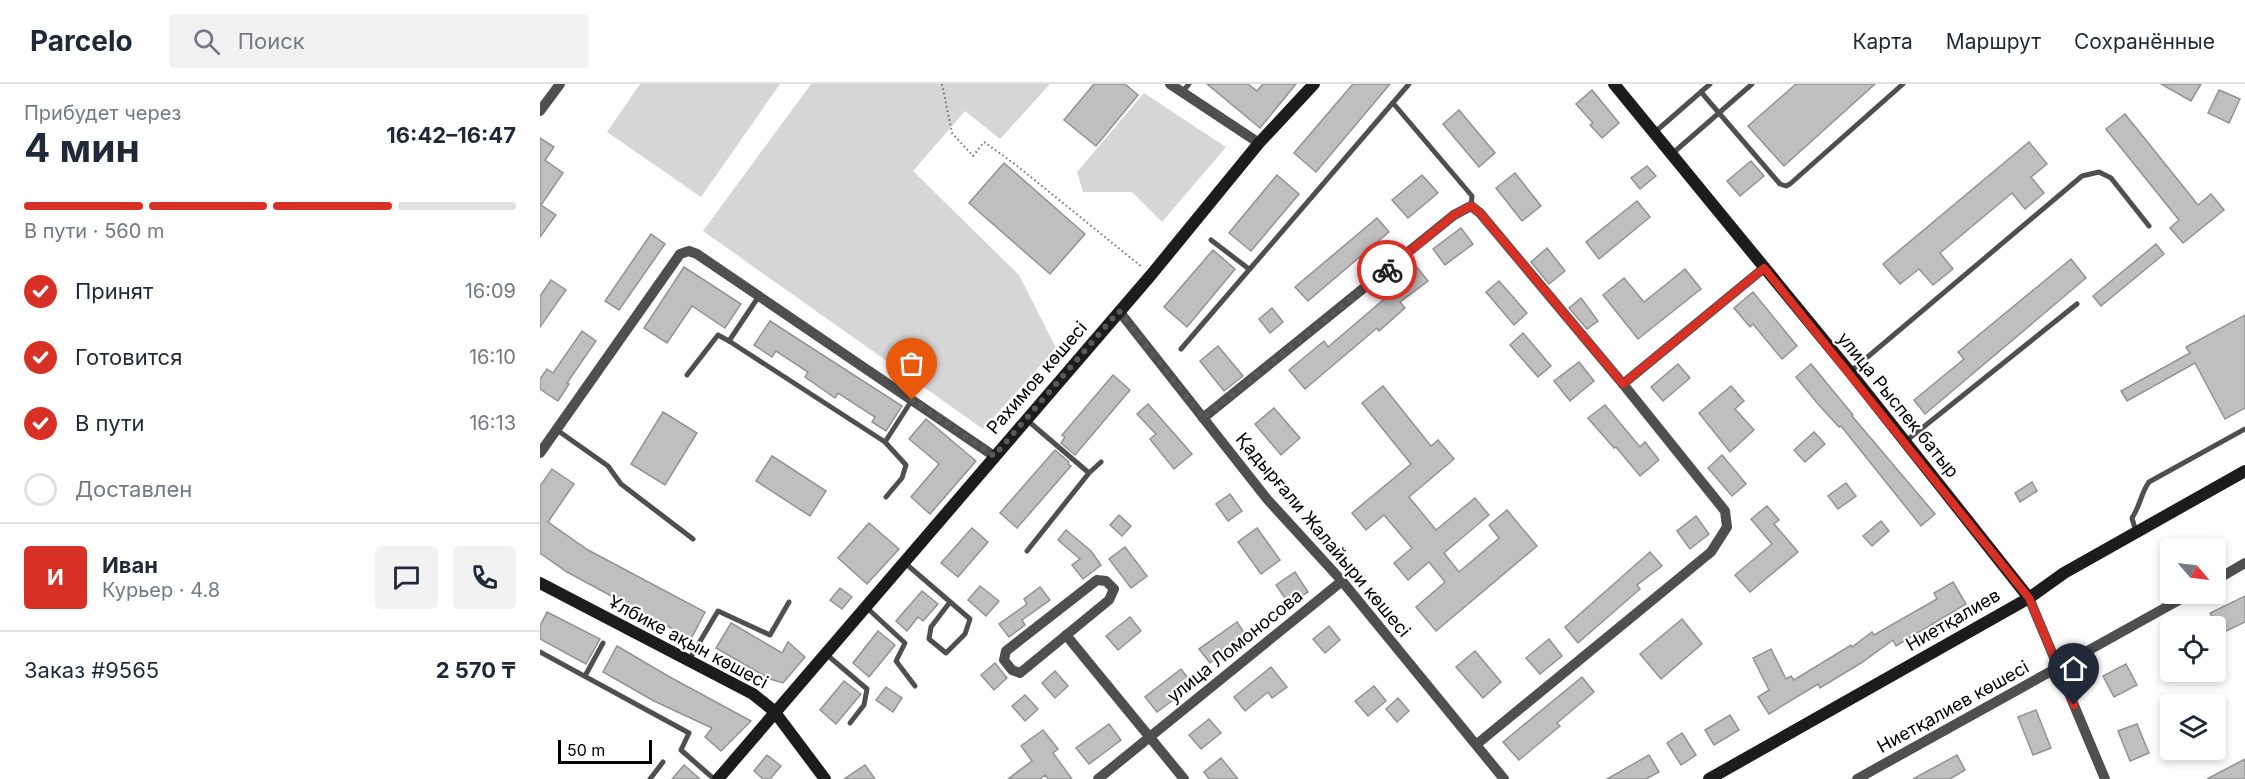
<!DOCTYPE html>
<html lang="ru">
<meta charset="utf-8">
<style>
:root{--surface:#fff;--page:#f2f2f3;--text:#1f2937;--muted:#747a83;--line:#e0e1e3;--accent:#d93025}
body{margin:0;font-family:Inter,sans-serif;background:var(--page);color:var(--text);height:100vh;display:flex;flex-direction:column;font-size:22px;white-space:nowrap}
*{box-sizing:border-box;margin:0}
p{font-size:20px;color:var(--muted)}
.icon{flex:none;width:33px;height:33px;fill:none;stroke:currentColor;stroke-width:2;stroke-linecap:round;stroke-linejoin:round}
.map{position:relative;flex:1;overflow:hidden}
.side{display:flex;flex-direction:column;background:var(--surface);width:540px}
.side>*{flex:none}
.needle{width:39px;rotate:118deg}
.controls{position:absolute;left:1620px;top:454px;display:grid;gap:12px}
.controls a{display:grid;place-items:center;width:66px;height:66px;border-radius:6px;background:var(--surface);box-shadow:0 3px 9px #0003;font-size:30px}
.scale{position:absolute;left:18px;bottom:15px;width:94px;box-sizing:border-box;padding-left:6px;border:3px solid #000;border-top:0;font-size:16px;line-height:21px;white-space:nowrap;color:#000;-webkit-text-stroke:4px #fff;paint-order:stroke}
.pin{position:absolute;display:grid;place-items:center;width:51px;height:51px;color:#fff;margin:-62px -26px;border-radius:50% 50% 50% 0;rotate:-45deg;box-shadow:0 0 6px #0007}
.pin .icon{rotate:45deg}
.courier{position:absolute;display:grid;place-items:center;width:60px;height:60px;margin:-30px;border:4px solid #d93025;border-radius:50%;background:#fff;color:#222;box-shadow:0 2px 8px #0007}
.head em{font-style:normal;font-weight:700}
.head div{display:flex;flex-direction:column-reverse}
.head{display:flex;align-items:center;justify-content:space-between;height:102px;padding:0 24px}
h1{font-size:39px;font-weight:700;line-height:45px}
.bar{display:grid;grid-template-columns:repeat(4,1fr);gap:9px 6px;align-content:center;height:72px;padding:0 24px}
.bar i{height:8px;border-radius:4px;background:var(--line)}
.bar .on{background:var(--accent)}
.bar p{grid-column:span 4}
.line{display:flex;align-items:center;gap:15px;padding:0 24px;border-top:2px solid var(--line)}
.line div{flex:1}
.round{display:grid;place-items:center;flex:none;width:63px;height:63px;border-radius:6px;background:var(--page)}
ol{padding:0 24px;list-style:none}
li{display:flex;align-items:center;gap:18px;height:66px}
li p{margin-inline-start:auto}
li .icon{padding:6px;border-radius:50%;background:var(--accent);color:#fff;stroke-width:4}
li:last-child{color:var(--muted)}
li i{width:33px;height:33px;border:3px solid var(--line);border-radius:50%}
header{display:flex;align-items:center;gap:36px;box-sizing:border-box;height:84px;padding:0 30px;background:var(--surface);border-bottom:2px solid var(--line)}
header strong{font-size:28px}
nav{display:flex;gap:33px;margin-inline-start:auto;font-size:21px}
.search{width:420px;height:54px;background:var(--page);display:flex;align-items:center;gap:15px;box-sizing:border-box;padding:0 21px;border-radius:6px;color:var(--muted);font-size:22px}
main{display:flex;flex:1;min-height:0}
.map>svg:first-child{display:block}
</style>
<header>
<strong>Parcelo</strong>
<div class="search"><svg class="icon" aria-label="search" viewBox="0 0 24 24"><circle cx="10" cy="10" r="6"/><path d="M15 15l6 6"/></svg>Поиск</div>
<nav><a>Карта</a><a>Маршрут</a><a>Сохранённые</a></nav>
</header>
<main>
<section class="side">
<div class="head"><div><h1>4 мин</h1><p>Прибудет через</p></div><em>16:42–16:47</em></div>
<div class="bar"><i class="on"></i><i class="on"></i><i class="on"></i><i></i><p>В пути · 560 m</p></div>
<ol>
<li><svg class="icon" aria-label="check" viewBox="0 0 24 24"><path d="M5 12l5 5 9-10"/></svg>Принят<p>16:09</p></li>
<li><svg class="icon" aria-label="check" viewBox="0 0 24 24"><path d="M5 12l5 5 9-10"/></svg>Готовится<p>16:10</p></li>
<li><svg class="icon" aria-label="check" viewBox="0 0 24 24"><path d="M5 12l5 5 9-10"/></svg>В пути<p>16:13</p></li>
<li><i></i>Доставлен</li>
</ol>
<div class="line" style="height:108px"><b class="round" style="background:var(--accent);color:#fff">И</b><div><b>Иван</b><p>Курьер · 4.8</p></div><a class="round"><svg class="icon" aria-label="chat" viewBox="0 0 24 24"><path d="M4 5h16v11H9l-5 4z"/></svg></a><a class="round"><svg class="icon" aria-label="phone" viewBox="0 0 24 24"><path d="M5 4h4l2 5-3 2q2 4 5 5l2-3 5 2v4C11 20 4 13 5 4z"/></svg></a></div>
<div class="line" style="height:78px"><div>Заказ #9565</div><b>2 570 ₸</b></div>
</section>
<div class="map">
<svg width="1705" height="695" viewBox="0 0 1705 695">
<rect width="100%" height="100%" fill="#fff"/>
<g fill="#d6d6d6">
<polygon points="100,0 240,0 161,113 67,48"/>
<polygon points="271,0 510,0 460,55 425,27 373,87 479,191 516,264 443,345 163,147"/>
<polygon points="604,9 686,63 622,138 592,108 543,108 537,88"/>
</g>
<g fill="#bfbfbf" stroke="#939393" stroke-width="1.5">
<polygon points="554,0 585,0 598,11 556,62 524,36"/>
<polygon points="667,0 708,0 717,7 723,0 756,0 720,44"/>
<polygon points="813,0 850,0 776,88 754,69"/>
<polygon points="1256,0 1335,0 1244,82 1208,42"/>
<polygon points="1621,0 1661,0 1651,17"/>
<polygon points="1052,6 1079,39 1062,54 1050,41 1053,39 1036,20"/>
<polygon points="1679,6 1700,15 1689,39 1668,29"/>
<polygon points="919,26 955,69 939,83 903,40"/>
<polygon points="1585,30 1658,121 1671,110 1684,126 1643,159 1630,144 1639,136 1566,45"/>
<polygon points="0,54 14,63 5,76 23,89 1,121 16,131 0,153"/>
<polygon points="1489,58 1507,80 1491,93 1504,109 1485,125 1472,109 1400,169 1413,185 1393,201 1379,185 1360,200 1343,180"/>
<polygon points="1211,77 1224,92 1200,112 1187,97"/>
<polygon points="464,79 545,150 510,190 429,119"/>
<polygon points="1107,82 1116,92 1100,105 1091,94"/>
<polygon points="975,89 1001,122 982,137 956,104"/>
<polygon points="737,91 759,110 711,167 689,149"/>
<polygon points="882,91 898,109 868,134 852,116"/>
<polygon points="1097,117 1110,133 1059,175 1046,158"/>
<polygon points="837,134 849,148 768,217 755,203"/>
<polygon points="921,144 933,160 905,181 893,165"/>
<polygon points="111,150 125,160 79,226 65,217"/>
<polygon points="1616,160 1624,170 1561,222 1553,212"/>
<polygon points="1007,164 1025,187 1009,200 991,178"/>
<polygon points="673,166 695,185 647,243 624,223"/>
<polygon points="1531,175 1546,194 1385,330 1374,316 1424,275 1418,268"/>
<polygon points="876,182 888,197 860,218 865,224 839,247 837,244 765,305 749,286 784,257 788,263 863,199 860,194"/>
<polygon points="144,183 201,220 185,244 152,222 127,259 104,244"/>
<polygon points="1145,185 1161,205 1098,255 1063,211 1084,194 1104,218"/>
<polygon points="11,196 26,206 0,243 0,212"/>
<polygon points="959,197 987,229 974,241 946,208"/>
<polygon points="1213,208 1257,262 1242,275 1213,240 1210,243 1194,224"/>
<polygon points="1041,214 1058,237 1047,245 1029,224"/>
<polygon points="732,224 743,238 730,249 719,235"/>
<polygon points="1705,231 1705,324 1685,335 1655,279 1587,317 1581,307 1650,269 1646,263"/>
<polygon points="230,237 362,322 346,347 332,338 335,333 298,309 295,314 265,293 268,288 236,267 232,273 214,261"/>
<polygon points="42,247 56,257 27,299 29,300 18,317 0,305 0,295 7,285 13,289"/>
<polygon points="983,249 1011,282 998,293 970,261"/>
<polygon points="678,262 703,292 684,307 660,277"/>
<polygon points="1039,278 1054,297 1030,317 1014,297"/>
<polygon points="1138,280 1150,294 1123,317 1111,303"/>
<polygon points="1271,280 1313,331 1312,332 1395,430 1381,442 1301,342 1299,343 1278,320 1256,293"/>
<polygon points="573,291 590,306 535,371 521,359 525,353 522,351"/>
<polygon points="843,302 891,362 898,356 914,375 869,413 896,446 935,414 949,431 904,469 919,488 959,454 949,441 967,426 997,462 896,547 876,523 905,498 889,478 868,496 854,479 872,464 844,431 826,446 812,429 871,380 822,319"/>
<polygon points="1191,302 1204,317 1195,325 1214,346 1190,368 1159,329"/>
<polygon points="608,320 652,370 634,385 610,355 616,350 597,330"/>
<polygon points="1065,321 1100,363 1105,358 1119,376 1100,392 1076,363 1074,364 1048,334"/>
<polygon points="734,324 760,354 741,371 715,340"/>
<polygon points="123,328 157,349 125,401 91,380"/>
<polygon points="386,335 436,377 390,430 371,413 399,380 369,355"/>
<polygon points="1274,348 1285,360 1265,378 1254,366"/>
<polygon points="515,366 529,378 528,380 531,382 477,444 460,429"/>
<polygon points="1182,371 1206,400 1192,412 1168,384"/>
<polygon points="232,372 286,407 270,432 216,397"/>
<polygon points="12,385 34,400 8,438 48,466 165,528 151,555 27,488 0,469 0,402"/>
<polygon points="1492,398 1497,407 1480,418 1475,409"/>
<polygon points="1306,399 1316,412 1298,425 1288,412"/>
<polygon points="690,410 702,427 688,437 676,420"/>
<polygon points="1227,422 1239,436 1234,440 1258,468 1210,508 1195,491 1232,460 1211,435"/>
<polygon points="579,431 591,442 582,452 570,441"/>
<polygon points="1156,432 1169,450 1150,465 1137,447"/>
<polygon points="1341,437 1349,447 1332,462 1323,452"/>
<polygon points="329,439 359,465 327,500 298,474"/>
<polygon points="432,444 448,458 418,493 401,479"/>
<polygon points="717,444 740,476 721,490 698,458"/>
<polygon points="526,446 551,467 561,481 543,495 532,481 540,475 518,456"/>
<polygon points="585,463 607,492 591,504 569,475"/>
<polygon points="1110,468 1122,482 1097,501 1100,505 1038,559 1025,543"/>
<polygon points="755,488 768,508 749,520 736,501"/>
<polygon points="1413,498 1426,520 1356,562 1353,556 1321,579 1280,604 1278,600 1229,630 1218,613 1229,606 1213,574 1231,565 1246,595 1251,592 1254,596 1311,561 1312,563 1332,548 1334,551 1397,515 1394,509"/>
<polygon points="440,502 459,517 446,532 428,516"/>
<polygon points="500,503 510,516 482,536 485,541 469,553 459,540 487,520 484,515"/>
<polygon points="300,504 312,513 302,525 290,516"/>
<polygon points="382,507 398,520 383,537 378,533 367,547 356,537"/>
<polygon points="1705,512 1705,538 1680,550 1676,543 1656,543 1672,533 1670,529"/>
<polygon points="7,528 60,555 46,580 0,555 0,542"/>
<polygon points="590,533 601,547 578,566 566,552"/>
<polygon points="1142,535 1162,560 1121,595 1100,570"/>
<polygon points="697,538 707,553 670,579 659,565"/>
<polygon points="191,539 242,569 248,558 265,573 243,599 230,595 176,564"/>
<polygon points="789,542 800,556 785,569 773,555"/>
<polygon points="338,547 355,561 329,593 313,579"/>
<polygon points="1009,555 1022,572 1000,590 986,574"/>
<polygon points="77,562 128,592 211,637 181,667 165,653 172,644 114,617 63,588"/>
<polygon points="935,567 961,598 943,614 916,583"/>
<polygon points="455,579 467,594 454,606 441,591"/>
<polygon points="1586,580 1597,601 1574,613 1563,592"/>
<polygon points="731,583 747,603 732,614 728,608 705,627 694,613"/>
<polygon points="641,585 653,601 617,628 605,613"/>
<polygon points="515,587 528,602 515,614 502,599"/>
<polygon points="1042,593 1054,608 1017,639 1020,642 979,676 963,658"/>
<polygon points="304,597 321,610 296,640 280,626"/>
<polygon points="834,602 846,617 828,632 815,617"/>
<polygon points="346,603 362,614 353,628 336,616"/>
<polygon points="485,611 498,625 485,637 472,622"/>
<polygon points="858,614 869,627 857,638 846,625"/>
<polygon points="1496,626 1511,664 1493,671 1478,633"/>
<polygon points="1190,631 1199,646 1174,661 1165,646"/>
<polygon points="669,635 681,649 661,665 649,651"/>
<polygon points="569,640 581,656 549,680 536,664"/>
<polygon points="1597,640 1609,669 1590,677 1578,647"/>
<polygon points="503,646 518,665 513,669 532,695 508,695 505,691 500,695 468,695 492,677 481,662"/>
<polygon points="1142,649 1156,671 1141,681 1127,659"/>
<polygon points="227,671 241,682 230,695 223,695 214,687"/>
<polygon points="1109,671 1119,688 1106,695 1067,695"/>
<polygon points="1417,671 1425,686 1410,695 1373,695"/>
<polygon points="681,674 698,695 669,695 664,688"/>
<polygon points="1705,675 1705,695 1667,695"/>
<polygon points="144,681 160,695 132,695"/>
<polygon points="325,681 335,695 304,695"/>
</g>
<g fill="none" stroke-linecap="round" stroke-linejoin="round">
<polyline stroke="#717171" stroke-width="2" stroke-dasharray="1.5 3" stroke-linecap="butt" points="402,0 412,49 433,72 444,58 476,81 602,183"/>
<g stroke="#4f4f4f" stroke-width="5">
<polyline points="642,8 649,0"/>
<polyline points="1161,8 1240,100 1246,102 1250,100 1363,0"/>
<polyline points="853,19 932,112 931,122"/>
<polyline points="1115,48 1170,0"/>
<polyline points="1133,69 1212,0"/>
<polyline points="671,156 709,185"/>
<polyline points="189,257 219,212"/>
<polyline points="641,265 869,0"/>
<polyline points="1311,287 1542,92 1559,88 1571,94 1609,142"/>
<polyline points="147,291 178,251 189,257 345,358 366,381 362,394 346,413"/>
<polyline points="487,336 549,389"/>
<polyline points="17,346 68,382 81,400 153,455"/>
<polyline points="1366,357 1537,220"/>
<polyline points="345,358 372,316"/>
<path d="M1596 448 1592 434C1600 422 1601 409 1609 398L1705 345"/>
<polyline points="487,467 549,389 561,378"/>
<polyline points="365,479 430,535 425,550 406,569 389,555 391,543 410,518"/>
<polyline points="326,523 365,559 356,577 375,602"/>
<polyline points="0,568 149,649 141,666 174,695"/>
<polyline points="286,570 327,605 324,621 310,639"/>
<polyline points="149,576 178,527 230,551 249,518"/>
<polyline points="45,592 63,559"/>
<polyline points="110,695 123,678"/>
</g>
<g stroke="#4f4f4f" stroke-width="10">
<polyline points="630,0 719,59"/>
<polyline points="0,27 20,0"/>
<polyline points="579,227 727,415 802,497 964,695"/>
<polyline points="1083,300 1224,184"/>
<polyline points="663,334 914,131 931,122 940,129 1083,300 1185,427 1187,443 1171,468 937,660"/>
<polyline points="0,369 140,170 149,167 157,170 454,372"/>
<polygon points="557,496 566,497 574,505 569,516 480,589 472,586 464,576 466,567"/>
<polyline points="1676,496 1705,479"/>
<polyline points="1489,514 1565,695"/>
<polyline points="526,551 644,695"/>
<polyline points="558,695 802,497"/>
<polyline points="1317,695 1650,510"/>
</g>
<g stroke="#1c1c1c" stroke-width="12">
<polyline points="1074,0 1310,288 1489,514"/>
<polyline points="0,499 213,610 234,627 285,695"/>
<polyline points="178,695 611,191 719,59 774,0"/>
<polyline points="1169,695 1489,514 1524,489 1705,387"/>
</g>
</g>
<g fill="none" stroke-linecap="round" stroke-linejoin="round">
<polyline stroke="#595959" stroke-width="6" stroke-dasharray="0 10.8" points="372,316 454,372 579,227 663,334 847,186"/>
<polyline stroke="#d93025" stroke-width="8" points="847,186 914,131 931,122 940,129 1083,300 1224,184 1489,514 1534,621"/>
</g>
<g text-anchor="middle" stroke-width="4.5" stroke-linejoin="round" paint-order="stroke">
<g font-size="18" fill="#000" stroke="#fff">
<text transform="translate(497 294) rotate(-49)" y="6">Рахимов көшесі</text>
<text transform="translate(1358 321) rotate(51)" y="6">улица Рыспек батыр</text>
<text transform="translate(783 451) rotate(50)" y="6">Қадырғали Жалайыри көшесі</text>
<text transform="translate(1413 536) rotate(-30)" y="6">Ниетқалиев</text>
<text transform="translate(148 558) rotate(28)" y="6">Ұлбике ақын көшесі</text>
<text transform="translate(695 562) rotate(-39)" y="6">улица Ломоносова</text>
<text transform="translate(1413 623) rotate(-29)" y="6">Ниетқалиев көшесі</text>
</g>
</g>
</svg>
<div class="controls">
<a><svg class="needle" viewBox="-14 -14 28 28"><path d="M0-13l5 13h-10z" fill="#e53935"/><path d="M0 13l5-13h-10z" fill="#747a83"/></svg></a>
<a><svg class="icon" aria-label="locate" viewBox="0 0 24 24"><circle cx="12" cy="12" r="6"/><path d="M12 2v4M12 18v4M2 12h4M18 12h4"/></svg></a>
<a><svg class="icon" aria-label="layers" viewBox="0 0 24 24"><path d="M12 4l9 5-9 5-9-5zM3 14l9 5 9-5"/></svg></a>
</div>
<div class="scale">50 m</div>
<div class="pin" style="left:372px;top:316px;background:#ea580c"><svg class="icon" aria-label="bag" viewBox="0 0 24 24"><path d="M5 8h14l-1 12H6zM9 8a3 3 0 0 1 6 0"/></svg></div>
<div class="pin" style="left:1534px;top:621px;background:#1f2937"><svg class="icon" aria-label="home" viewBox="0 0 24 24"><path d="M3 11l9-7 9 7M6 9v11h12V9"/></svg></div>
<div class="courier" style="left:847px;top:186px"><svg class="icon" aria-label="bike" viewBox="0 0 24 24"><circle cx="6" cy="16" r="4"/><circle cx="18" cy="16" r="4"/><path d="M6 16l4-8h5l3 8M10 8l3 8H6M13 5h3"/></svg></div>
</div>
</main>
